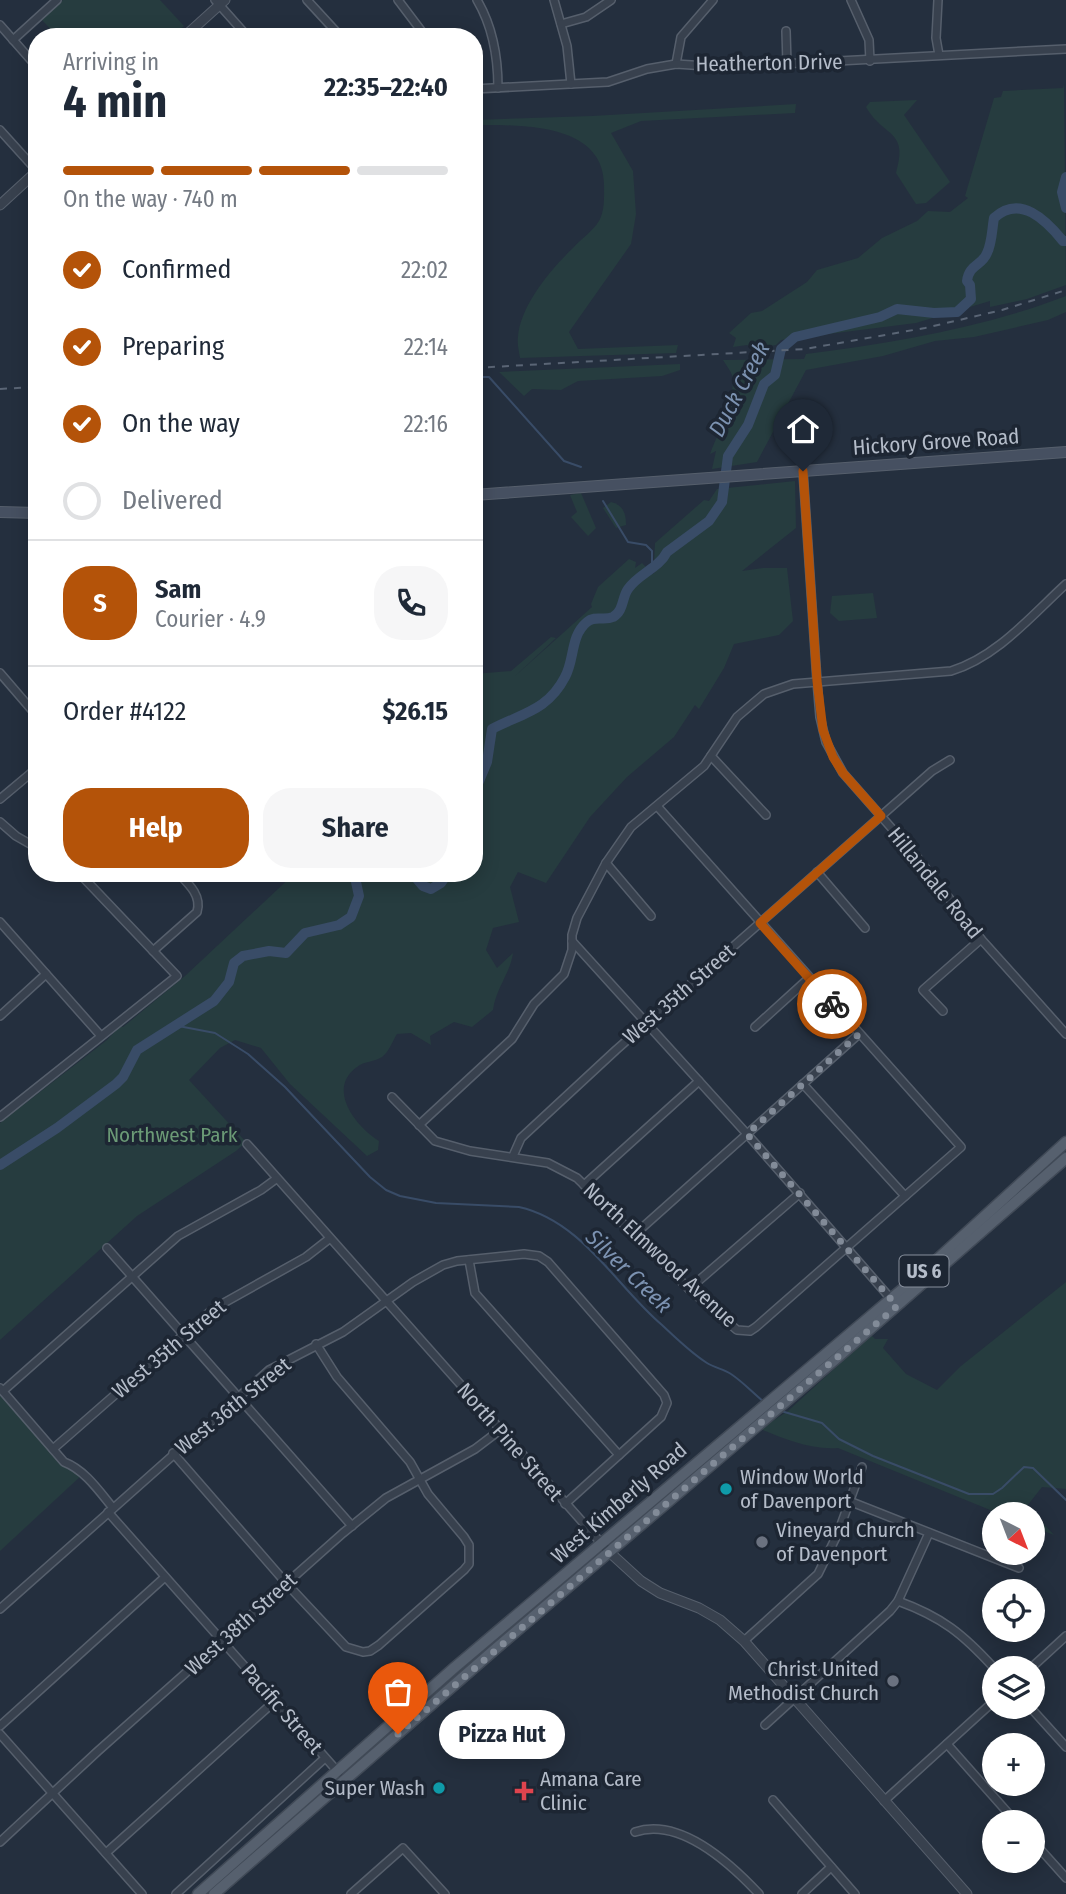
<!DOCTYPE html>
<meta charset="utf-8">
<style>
:root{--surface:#fff;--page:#f6f6f7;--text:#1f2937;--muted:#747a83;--line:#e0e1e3;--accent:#b45309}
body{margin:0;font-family:"Fira Sans Condensed",sans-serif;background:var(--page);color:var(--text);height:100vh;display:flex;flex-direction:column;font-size:26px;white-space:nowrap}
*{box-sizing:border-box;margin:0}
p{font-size:23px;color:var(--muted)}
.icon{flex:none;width:38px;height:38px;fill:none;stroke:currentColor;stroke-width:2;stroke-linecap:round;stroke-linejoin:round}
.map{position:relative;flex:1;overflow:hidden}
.panel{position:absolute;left:28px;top:28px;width:455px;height:854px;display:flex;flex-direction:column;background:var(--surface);border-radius:28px;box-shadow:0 4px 18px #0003}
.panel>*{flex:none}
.needle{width:46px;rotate:138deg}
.buttons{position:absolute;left:982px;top:1502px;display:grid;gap:14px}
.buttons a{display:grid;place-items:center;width:63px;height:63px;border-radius:50%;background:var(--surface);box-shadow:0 4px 18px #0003;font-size:35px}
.pin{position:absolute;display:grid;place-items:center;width:60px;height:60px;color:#fff;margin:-72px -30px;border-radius:50% 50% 50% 0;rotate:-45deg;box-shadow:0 0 7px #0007}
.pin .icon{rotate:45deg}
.courier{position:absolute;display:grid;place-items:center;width:70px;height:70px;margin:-35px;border:5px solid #b45309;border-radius:50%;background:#fff;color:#222;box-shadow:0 2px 9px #0007}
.bubble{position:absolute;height:49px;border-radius:24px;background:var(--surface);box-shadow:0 4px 18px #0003;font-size:23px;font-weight:700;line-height:49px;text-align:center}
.head em{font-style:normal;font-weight:700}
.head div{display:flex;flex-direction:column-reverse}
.head{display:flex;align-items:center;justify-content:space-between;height:119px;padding:0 35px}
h1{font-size:46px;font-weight:700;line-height:52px}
.bar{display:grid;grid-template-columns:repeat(4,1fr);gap:10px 7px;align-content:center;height:84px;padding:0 35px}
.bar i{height:9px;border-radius:5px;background:var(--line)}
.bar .on{background:var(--accent)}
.bar p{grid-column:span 4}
.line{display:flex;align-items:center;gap:18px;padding:0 35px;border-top:2px solid var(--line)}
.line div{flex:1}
.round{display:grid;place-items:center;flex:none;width:74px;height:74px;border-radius:28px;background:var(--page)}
ol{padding:0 35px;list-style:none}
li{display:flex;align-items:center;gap:21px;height:77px}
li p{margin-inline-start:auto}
li .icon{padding:7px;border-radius:50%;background:var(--accent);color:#fff;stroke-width:4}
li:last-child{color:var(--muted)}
li i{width:38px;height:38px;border:4px solid var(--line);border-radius:50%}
.action{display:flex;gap:14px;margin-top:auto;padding:14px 35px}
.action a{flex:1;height:80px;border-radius:28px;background:var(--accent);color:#fff;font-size:28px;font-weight:700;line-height:80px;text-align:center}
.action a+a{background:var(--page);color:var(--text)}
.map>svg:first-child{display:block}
</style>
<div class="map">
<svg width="1066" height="1894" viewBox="0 0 1066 1894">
<rect width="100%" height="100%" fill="#242f3e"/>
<g fill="#263c3f">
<polygon points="63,0 160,0 184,26 172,37 58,37 42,20"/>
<polygon points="1064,84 1066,285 1027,299 990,307 990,301 916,323 781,340 776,345 754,349 747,345 733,347 736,338 729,333 751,313 762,311 807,282 817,270 858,258 882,238 917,221 928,211 950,212 968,198 965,196 994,98 1001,97 1003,91 1063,88"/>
<path d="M917 100 904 115 950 182 926 203 916 204 896 173C909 129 884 138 866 107L870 102Z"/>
<path d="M796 104 795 113 641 121 611 133 633 171 636 214 631 244 569 332 578 349 678 345 676 353 520 358C519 351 517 344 518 337 520 306 551 269 573 248 580 240 593 231 599 221 605 210 604 197 604 184 603 122 518 125 474 125V120L592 116Z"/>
<path d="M1066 296V312L1048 320 974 337 935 341 883 356 806 370 757 462 712 469 716 451 710 454C717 435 737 395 732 375 730 370 726 365 723 360L804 359 806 354C893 343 983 328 1066 296Z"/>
<polygon points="680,364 680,370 662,376 578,381 561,390 532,389 524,396 499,372"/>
<path d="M795 481 796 528 742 571 763 568H787L793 621 779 635 734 644 724 668 699 709 695 705 674 737 627 777 590 817 546 883 518 872 510 887 519 922 493 928 486 950 497 968 513 953C510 974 496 988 493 1010L472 1027 454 1022 430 1036 431 1045 411 1033 397 1034C393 1040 389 1052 382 1057 375 1062 364 1061 357 1067 326 1089 356 1127 379 1141L378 1150 367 1156 290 1084 261 1048 235 1040 220 1048 189 1080 246 1142 236 1151 137 1216 0 1340V1123L107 1040 120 1026 123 1027 185 976 295 873H474V674L511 671 551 637 556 638 514 677 592 607 591 604 598 587 629 559 636 562 635 568 642 563 653 574 662 565 681 540 667 549 658 566 654 563 655 543 704 500 709 501 717 489Z"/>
<polygon points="581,493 596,528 588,536 571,517 577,512 570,495"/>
<path d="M611 502C623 505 626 513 626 525L616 528 603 508Z"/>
<polygon points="873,593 877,618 839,621 830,613 832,596"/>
<path d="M1066 1282V1489L1042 1487 1027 1506 1054 1535 1033 1527 1032 1514H1000L838 1448C810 1450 785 1439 760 1429L788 1411 871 1335 875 1339H888L883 1348 906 1374 937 1390 961 1366Z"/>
<polygon points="0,1388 64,1462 83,1474 0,1551"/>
</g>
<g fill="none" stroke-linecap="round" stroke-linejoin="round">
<g stroke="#394c67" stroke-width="2">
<polyline points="474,377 489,377 564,461 581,467"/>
<polyline points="603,501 628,542 646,545 652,551 652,568"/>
<path d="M173 1025 215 1033 248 1054 285 1087 370 1177 386 1190 400 1196 436 1203 519 1207C582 1221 616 1286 662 1325 676 1338 691 1353 707 1363 715 1368 724 1369 731 1374 743 1382 753 1393 764 1402"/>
<polyline points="781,1411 822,1423 839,1439 873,1456 969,1494 993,1494 1002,1488 1024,1467 1033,1468 1066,1500"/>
</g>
<g stroke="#394c67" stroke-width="10">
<polyline points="1066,177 1062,192 1066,208"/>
<path d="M474 793 487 762 492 729C523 713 548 710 565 677 575 659 570 636 587 622 595 615 604 621 613 617 624 611 622 597 628 589 638 574 659 568 667 552L709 521 722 502 728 456 748 425 764 384 775 375 781 349 795 337 880 317 897 309 934 313 957 312 971 299 970 285 967 281C969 264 982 266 987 253 992 243 992 229 994 218 1020 194 1046 220 1063 241H1066"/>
<polyline points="412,873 423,886 431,889 441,883 448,873"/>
<polyline points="0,1165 57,1128 116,1084 123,1077 137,1050 214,1001 229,982 234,963 243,956 269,951 286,953 305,933 339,925 351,917 359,896 356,882 358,873"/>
</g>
<defs>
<g id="minor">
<polyline points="215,0 248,37"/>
<polyline points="307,0 341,37"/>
<polyline points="398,0 426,37"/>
<path d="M477 0C493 27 498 57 498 88"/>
<polyline points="554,0 567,46 571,84"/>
<polyline points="851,0 869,40 870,61"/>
<polyline points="938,0 936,38 939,55"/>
<polyline points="561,24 586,17 611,0"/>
<polyline points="0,25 37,67"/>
<polyline points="786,31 787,64"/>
<polyline points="13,40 57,0"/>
<polyline points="676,64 681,37 713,0"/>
<polyline points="474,89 608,82 647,69 676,64 722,67 1066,49"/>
<polyline points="0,130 37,171"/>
<polyline points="803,471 817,681 820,717 826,742 843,773 917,857 981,939 1066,1034"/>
<polyline points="0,673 37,716"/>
<polyline points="711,756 766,815"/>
<polyline points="0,799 37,768"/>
<polyline points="0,822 16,836 37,848"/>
<polyline points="606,863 651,916"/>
<polyline points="817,872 865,928"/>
<polyline points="0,922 101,1036"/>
<polyline points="572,941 747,1134 892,1300"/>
<path d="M153 951 197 912C202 896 189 884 178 873"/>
<polyline points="943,1011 923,990 981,939"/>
<polyline points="0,1016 46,974"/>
<polyline points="755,1027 809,978"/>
<polyline points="803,1084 905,1196"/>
<polyline points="392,1097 435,1141 470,1151 548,1163 577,1178 689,1289 737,1330 750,1331 756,1327 961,1147 657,806"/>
<polyline points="0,1117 177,976 79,873"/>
<path d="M419 1125 512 1039 534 1004 564 974 572 950V935L577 918 606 863 631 827 704 766 737 717 764 694 793 684 951 671C997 657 1031 616 1066 584"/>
<polyline points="247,1144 602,1544"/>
<polyline points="513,1156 521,1138 616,1050 932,771 950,760"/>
<polyline points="584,1185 699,1081"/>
<polyline points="634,1235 859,1034"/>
<polyline points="107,1248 352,1526"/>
<polyline points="469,1260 475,1293 619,1455"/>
<polyline points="689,1289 800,1193"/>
<path d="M0 1388 64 1462C85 1470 99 1491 113 1508"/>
<polyline points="3,1391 178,1236 261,1190 276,1179"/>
<polyline points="53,1449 213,1309 306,1257 329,1239"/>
<polyline points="173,1453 286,1583 346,1647 363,1652 370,1651 379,1645 464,1570 469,1564 469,1545 464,1537 428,1494 410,1462 337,1377 316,1344"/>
<polyline points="849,1501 1019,1568"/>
<polyline points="108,1512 339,1773"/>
<path d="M898 1601C942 1617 963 1634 994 1668"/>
<polyline points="0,1609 269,1370 343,1332 413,1282 443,1265 457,1261 524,1254 539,1256 548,1262 664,1395 667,1403 661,1417 565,1504"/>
<polyline points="744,1641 818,1574 838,1533 862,1467"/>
<polyline points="1031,1668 1066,1636"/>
<polyline points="1029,1706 1066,1747"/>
<polyline points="765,1725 890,1611 898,1601 929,1533"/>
<polyline points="0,1726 165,1577"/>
<polyline points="0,1734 142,1894"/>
<polyline points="947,1744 1016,1822"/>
<polyline points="773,1800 855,1894"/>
<polyline points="884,1801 994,1701"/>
<path d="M635 1832C680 1817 730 1863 759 1894"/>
<polyline points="1032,1840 1066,1878"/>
<polyline points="0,1842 98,1751 343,1533 386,1498 475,1449 500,1430"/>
<polyline points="106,1853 276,1700"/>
<polyline points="176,1894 325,1758"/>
<polyline points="351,1894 403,1848 445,1894"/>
<polyline points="802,1894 831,1867"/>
</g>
<g id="tertiary">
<polyline points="184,37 225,0"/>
<polyline points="0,205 37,171"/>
<polyline points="606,1549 641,1581 660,1593 699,1608 720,1620 744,1641 967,1894"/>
</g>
<g id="secondary">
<polyline points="474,495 1066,452"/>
<polyline points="0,512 37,513"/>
</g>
<g id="primary">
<polyline points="198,1894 454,1668 930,1266 1066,1142"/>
<polyline points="214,1894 493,1651 838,1357 1066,1158"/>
</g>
</defs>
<use href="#minor" stroke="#565f6c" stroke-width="10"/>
<use href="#tertiary" stroke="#565f6c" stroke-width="11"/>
<use href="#secondary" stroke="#565f6c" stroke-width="12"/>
<use href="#primary" stroke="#414a57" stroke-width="13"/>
<use href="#minor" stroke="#38414e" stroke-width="7"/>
<use href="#tertiary" stroke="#38414e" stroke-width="9"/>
<use href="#secondary" stroke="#465061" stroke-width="10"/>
<use href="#primary" stroke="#56606e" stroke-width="10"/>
<g stroke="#5a6575" stroke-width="2" stroke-dasharray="7 7" stroke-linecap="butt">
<polyline points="474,368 805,349 925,328 1002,310 1066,290"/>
<polyline points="0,389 37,387"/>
</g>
</g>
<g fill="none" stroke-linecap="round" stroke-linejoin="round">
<polyline stroke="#828b98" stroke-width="7" stroke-dasharray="0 12.6" points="398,1734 897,1306 747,1134 859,1034 832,1004"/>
<polyline stroke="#b45309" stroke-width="9" points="803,471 817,681 823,730 833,757 843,773 881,816 760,923 832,1004"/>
</g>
<g fill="#0f9aa8" stroke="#1d2633" stroke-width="2.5">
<circle cx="726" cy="1489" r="7"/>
<circle cx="439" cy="1788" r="7"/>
</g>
<g fill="#6b7280" stroke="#1d2633" stroke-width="2.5">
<circle cx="762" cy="1542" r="7"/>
<circle cx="893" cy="1681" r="7"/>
</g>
<path fill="#e0444e" stroke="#1d2633" stroke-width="2.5" d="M520.5 1780.5h7v7h7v7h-7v7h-7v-7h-7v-7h7z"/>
<g text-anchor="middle" stroke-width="7" stroke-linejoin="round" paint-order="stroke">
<rect fill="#1d2633" stroke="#878f9c" stroke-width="2" x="899.5" y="1255.5" width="49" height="31" rx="5"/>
<g font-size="19" font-weight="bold" fill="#b4bcc9">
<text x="924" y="1278">US 6</text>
</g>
<g font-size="21" fill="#b4bcc9" stroke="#1d2633">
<text transform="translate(769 63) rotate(-1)" y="7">Heatherton Drive</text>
<text transform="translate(936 442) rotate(-4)" y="7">Hickory Grove Road</text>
<text transform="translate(935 883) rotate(51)" y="7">Hillandale Road</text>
<text transform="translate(679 994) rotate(-41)" y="7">West 35th Street</text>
<text transform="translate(660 1255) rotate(43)" y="7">North Elmwood Avenue</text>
<text transform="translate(169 1349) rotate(-40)" y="7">West 35th Street</text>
<text transform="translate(233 1406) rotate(-39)" y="7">West 36th Street</text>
<text transform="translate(510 1442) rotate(49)" y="7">North Pine Street</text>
<text transform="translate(619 1503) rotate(-41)" y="7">West Kimberly Road</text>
<text transform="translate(241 1624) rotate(-42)" y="7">West 38th Street</text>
<text transform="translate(282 1709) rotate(49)" y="7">Pacific Street</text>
</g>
<g font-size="21" fill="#6b9a76" stroke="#1d2633">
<text x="172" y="1142">Northwest Park</text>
</g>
<g font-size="21" fill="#b4bcc9" stroke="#1d2633" text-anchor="start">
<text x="740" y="1484">Window World<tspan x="740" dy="24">of Davenport</tspan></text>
<text x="776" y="1537">Vineyard Church<tspan x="776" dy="24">of Davenport</tspan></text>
<text x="879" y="1676" text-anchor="end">Christ United<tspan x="879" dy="24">Methodist Church</tspan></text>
<text x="540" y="1786">Amana Care<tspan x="540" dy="24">Clinic</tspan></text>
<text x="425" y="1795" text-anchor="end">Super Wash</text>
</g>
<g font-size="23" font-style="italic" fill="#7c92b1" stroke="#1d2633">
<text transform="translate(739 389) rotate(-62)" y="8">Duck Creek</text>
<text transform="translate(629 1271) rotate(44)" y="8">Silver Creek</text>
</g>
</g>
</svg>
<div class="buttons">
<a><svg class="needle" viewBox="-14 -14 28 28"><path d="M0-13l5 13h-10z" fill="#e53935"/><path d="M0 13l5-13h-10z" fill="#747a83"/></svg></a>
<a><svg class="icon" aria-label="locate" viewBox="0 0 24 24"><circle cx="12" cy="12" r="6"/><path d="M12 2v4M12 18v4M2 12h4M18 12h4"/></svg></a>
<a><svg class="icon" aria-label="layers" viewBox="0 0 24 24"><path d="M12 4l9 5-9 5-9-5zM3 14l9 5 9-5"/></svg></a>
<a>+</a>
<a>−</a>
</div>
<div class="pin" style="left:398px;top:1734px;background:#ea580c"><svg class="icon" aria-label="bag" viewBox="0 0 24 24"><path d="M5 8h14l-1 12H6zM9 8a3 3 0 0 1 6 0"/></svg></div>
<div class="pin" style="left:803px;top:471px;background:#1f2937"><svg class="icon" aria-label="home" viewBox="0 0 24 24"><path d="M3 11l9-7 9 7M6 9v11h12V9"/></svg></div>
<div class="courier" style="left:832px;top:1004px"><svg class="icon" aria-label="bike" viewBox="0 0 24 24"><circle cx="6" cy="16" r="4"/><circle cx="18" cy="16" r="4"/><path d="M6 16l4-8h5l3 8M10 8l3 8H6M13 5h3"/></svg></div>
<div class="bubble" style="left:439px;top:1710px;width:126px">Pizza Hut</div>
<section class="panel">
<div class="head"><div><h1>4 min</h1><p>Arriving in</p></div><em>22:35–22:40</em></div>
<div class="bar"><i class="on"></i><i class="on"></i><i class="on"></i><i></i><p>On the way · 740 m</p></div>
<ol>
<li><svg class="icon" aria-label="check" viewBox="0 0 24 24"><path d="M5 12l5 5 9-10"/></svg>Confirmed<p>22:02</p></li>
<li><svg class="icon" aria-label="check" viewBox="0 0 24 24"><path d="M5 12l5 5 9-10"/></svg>Preparing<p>22:14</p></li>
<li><svg class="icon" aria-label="check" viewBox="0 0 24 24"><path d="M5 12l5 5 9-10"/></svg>On the way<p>22:16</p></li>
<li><i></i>Delivered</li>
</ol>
<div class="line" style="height:126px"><b class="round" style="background:var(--accent);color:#fff">S</b><div><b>Sam</b><p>Courier · 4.9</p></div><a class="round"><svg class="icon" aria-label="phone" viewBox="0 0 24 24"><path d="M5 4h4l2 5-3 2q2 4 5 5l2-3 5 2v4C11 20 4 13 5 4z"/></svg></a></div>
<div class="line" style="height:91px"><div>Order #4122</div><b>$26.15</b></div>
<div class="action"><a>Help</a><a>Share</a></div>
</section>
</div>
